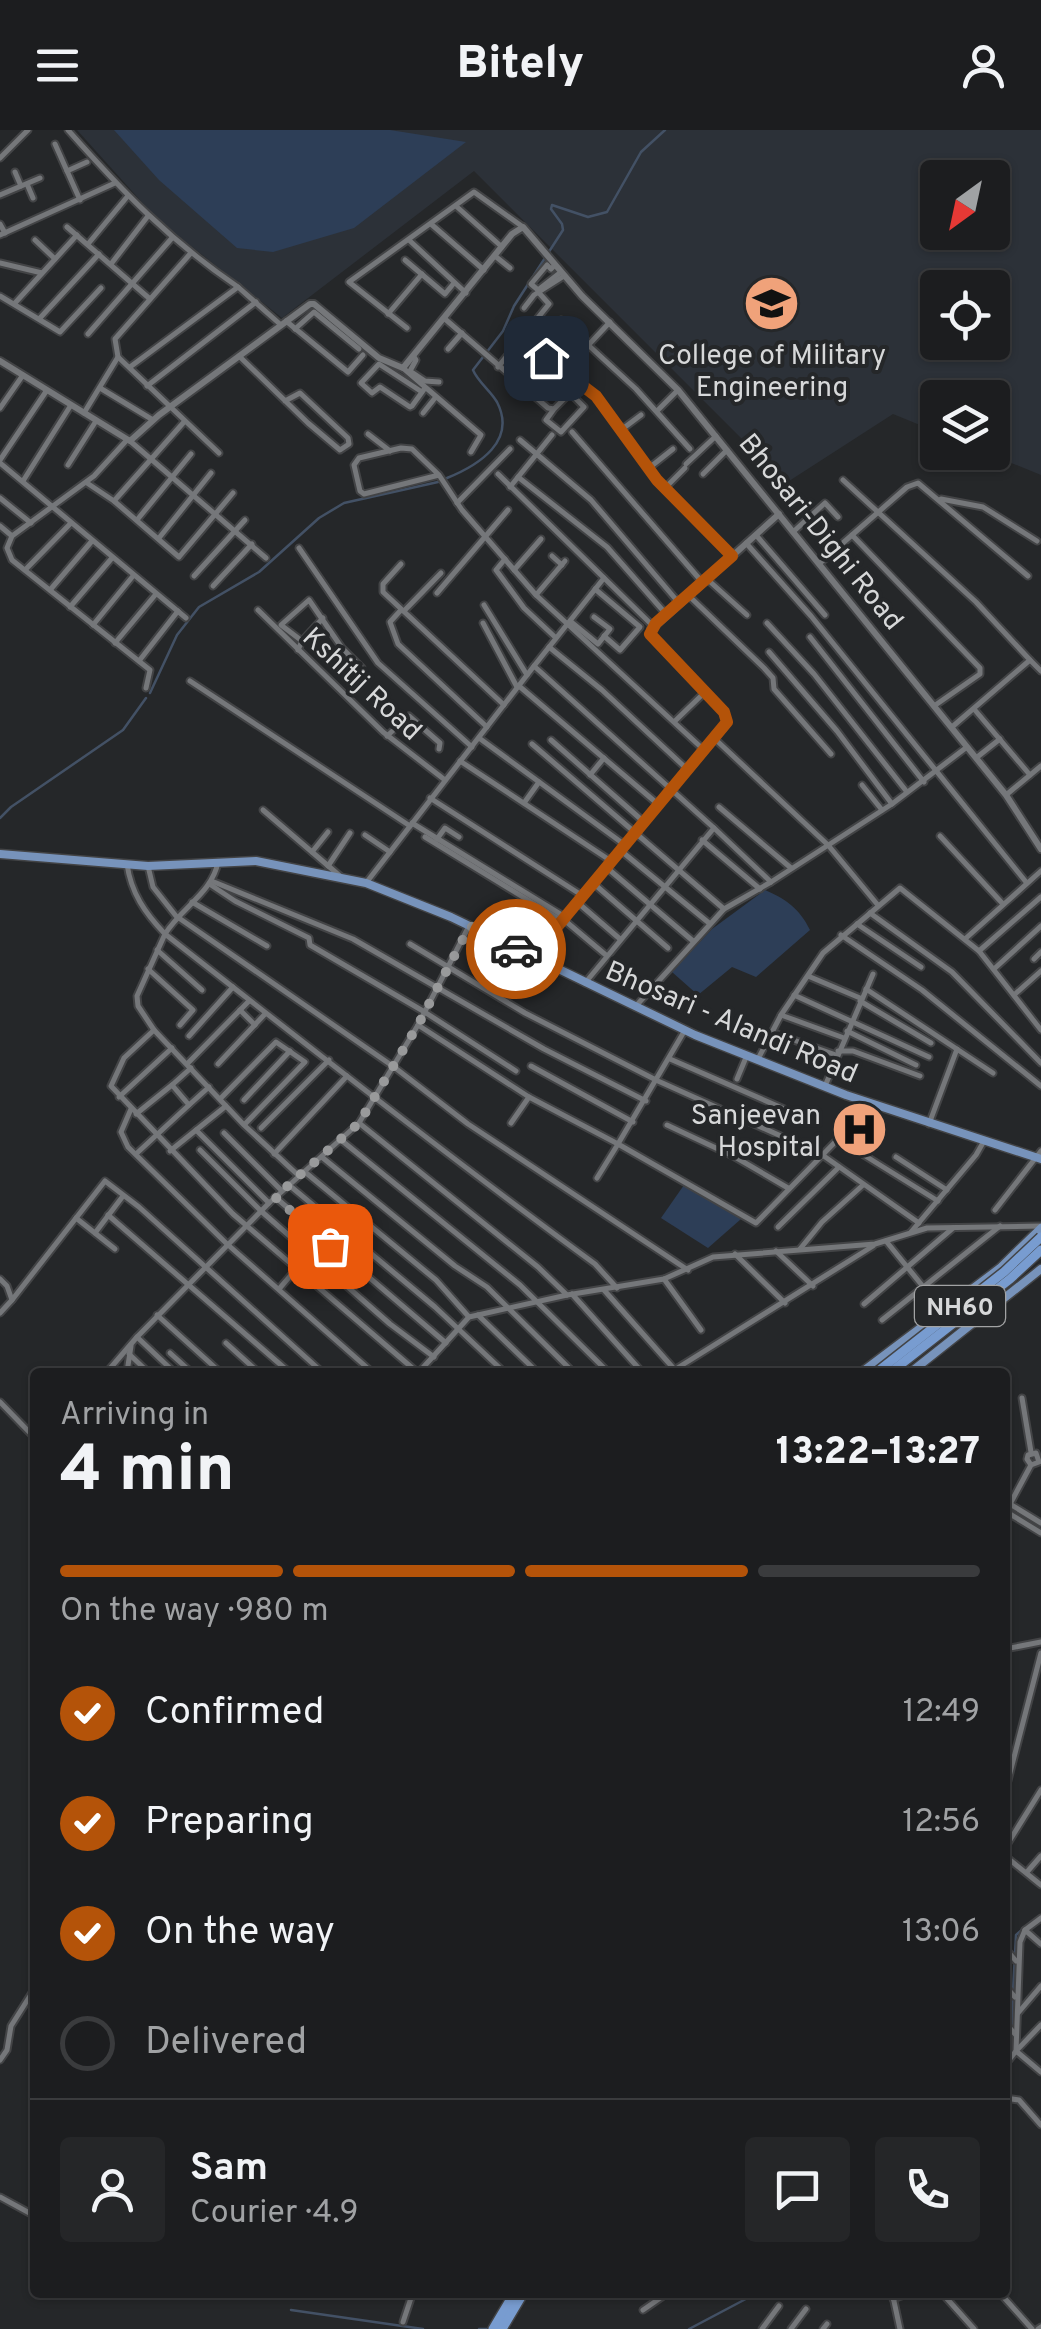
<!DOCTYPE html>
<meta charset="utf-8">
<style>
:root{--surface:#1c1d1f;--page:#252628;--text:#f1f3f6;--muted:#a0a2a4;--line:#3a3b3d;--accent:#b45309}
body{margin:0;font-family:Overpass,sans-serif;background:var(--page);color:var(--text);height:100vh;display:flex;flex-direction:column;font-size:38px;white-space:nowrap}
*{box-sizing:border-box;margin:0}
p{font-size:32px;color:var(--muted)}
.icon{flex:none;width:55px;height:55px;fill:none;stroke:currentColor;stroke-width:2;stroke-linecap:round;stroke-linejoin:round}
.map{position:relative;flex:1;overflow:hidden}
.details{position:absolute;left:30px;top:1238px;width:980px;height:930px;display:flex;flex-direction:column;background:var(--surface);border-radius:10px;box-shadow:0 2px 8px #0004,0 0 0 2px var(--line)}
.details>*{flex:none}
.needle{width:65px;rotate:213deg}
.fabs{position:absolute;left:920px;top:30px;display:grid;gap:20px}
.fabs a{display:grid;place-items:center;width:90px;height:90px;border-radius:10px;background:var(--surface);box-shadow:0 2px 8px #0004,0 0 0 2px var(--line);font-size:50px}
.pin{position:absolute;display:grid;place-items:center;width:85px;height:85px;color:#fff;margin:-42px;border-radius:20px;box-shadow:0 5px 15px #0006}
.courier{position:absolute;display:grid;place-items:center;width:100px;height:100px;margin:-50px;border:8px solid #b45309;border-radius:50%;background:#fff;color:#222;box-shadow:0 2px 12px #0007}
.overview em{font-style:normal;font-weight:800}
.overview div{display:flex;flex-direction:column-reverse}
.overview{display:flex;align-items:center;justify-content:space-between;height:170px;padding:0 30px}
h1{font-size:65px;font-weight:800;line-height:75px}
.bar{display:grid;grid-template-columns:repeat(4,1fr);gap:15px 10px;align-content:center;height:120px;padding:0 30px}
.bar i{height:12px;border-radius:8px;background:var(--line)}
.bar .current{background:var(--accent)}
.bar p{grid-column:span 4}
.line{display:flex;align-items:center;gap:25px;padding:0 30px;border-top:2px solid var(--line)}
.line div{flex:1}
.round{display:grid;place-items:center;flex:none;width:105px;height:105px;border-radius:10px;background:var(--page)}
ol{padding:0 30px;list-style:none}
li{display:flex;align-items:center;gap:30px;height:110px}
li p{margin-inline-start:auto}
li .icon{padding:10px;border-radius:50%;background:var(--accent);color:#fff;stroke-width:4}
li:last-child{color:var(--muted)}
li i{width:55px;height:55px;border:5px solid var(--line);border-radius:50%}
header{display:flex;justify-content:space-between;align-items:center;height:130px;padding:0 30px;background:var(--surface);font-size:45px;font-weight:800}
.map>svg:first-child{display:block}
</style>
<header><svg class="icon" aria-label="menu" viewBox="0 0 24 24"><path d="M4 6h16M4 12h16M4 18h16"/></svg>Bitely<svg class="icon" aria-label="person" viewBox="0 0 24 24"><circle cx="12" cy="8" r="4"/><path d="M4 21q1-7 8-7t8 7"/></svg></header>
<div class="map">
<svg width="1041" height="2199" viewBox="0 0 1041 2199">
<rect width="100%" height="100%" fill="#252729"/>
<path fill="#2c3138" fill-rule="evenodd" d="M77 0H1041V345L987 323 992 322V268H938L937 302 893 284 786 353 474 41 282 188 157 89ZM938 48H992V102H938ZM938 158H992V212H938Z"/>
<g fill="#2d3e57">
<polygon points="114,0 390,0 466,12 354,98 273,122 237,118 159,50"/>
<path d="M765 760C786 769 800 779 810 800L756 847 732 837 698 865 672 842 712 799Z"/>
<polygon points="684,1055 741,1089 708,1118 661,1088"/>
</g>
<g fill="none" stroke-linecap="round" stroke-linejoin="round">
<g stroke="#435165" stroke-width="2.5">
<path d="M447 348C479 335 517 311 497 272 490 260 478 252 473 240L503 201 514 176 563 100 562 94 551 79 552 75 588 87 607 82 641 22 665 0"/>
<polyline points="150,563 177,505 199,477 259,442 319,388 344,373 438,352"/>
<polyline points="0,688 11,677 123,600 146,568"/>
<polyline points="1013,1861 1016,1805 1031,1792"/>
<polyline points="1013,1896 1013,1869"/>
<polyline points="1005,1918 1011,1905"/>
<polyline points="291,2180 423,2199"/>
<polyline points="479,2199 487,2199"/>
<polyline points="689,2199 759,2162"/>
</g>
<defs>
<g id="minor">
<path d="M68 0C123 62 169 110 238 157"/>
<polyline points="55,14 80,70"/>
<polyline points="0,28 28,0"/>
<polyline points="67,41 87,32"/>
<polyline points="15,42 21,56"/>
<polyline points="27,54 33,68"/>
<polyline points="0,65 40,48"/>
<polyline points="456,76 502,117"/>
<polyline points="0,94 5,103"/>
<polyline points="431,94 484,140"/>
<polyline points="67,97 150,169"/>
<polyline points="0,105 115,53"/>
<polyline points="35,110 55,129"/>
<polyline points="409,110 466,163"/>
<polyline points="88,114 127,67"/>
<polyline points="190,124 115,209 118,227 219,323"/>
<polyline points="495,126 510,138"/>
<polyline points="405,130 445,164 454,153"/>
<polyline points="0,133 42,143"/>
<polyline points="111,134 148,86"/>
<polyline points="555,135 551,139 547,135 531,154 538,160 561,142"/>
<polyline points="0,166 60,202 101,158"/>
<polyline points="15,173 77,105"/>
<polyline points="524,178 534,165 564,146"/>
<polyline points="388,184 422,144"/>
<polyline points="40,188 99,124"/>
<polyline points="445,189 548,278 554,279 570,263 584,277 561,302 546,290 554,279"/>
<polyline points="561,190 636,259 690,319"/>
<polyline points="286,191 348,242 363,225"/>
<polyline points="407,198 349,152 474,62 523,97"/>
<polyline points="295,199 314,182 359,219"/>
<polyline points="88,204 172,108"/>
<polyline points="448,219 462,203"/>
<polyline points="239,226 308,293 340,320 349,314 348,308 300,263 285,271"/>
<polyline points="414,227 416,230 410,241 425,251 439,252"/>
<polyline points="546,228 596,266 657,350 732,426"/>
<polyline points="130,237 238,157 281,195"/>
<polyline points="498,237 549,174 540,164"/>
<polyline points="403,238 481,305 471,322"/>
<polyline points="565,240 610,192"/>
<polyline points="147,256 256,172"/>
<polyline points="100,258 153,290"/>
<polyline points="422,262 379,234 361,253 372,263 380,257 410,277 412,276 425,258"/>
<polyline points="0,278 23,245"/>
<polyline points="657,281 678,260"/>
<polyline points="84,283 118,227"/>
<polyline points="423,283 435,268"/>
<polyline points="621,300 641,285"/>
<polyline points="572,302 703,453"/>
<polyline points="368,304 390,321"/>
<polyline points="520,310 591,370 679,473"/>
<polyline points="126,311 94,346 12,406 7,418 12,430 150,540 146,558"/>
<polyline points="130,311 266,428"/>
<polyline points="0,330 47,260"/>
<polyline points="0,333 186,488"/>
<polyline points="686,334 716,306"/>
<polyline points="68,335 96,291"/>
<polyline points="649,338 673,319"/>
<polyline points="498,344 653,496"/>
<polyline points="703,344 727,320"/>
<polyline points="439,345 364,364 360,361 354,335 359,328 401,318 412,319 439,345 462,380 536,465 704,620"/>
<polyline points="518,347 607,417 666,484"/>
<polyline points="843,350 976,472 1030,530 952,597"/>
<polyline points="23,351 71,275"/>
<polyline points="87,353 114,371 179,427 233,363"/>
<polyline points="510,357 552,305"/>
<polyline points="665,358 685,338"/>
<polyline points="0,368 31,393"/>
<polyline points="941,369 983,377 1037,411"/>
<polyline points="114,371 184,292"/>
<polyline points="457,373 510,319"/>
<polyline points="137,390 191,324"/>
<polyline points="0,396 12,406"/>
<polyline points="793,402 825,373 838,387"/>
<polyline points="756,405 825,485"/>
<polyline points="852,405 907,357 918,353 1028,446"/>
<polyline points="159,408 211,343"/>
<polyline points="746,413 811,486 1026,752"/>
<polyline points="299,418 378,533 472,617"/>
<polyline points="552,426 562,435"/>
<polyline points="505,429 496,440 524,478 556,508"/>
<polyline points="820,433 852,405 980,538 980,544 934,576"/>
<polyline points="401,434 383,454 383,462 504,575"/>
<polyline points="25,440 71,393"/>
<polyline points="514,440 541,409"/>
<polyline points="194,446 245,390"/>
<polyline points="707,449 747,485"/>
<polyline points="213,456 252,414"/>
<polyline points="595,459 640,497 620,520 604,506"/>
<polyline points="50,460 92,411"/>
<polyline points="437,463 508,380"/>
<polyline points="536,465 565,431"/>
<polyline points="688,465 764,538 773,548 774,559 831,624"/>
<polyline points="484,475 527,545"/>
<polyline points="70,477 112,428"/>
<polyline points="258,480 383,602 445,650"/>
<polyline points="401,480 390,492 398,514 487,597"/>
<polyline points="404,481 441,443"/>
<polyline points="570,491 598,514 610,499 594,487"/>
<polyline points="483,493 517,557"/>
<polyline points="767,493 814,544 907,662"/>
<polyline points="93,495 133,446"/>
<polyline points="810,507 924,652"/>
<polyline points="302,511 323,488"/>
<polyline points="115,513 156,464"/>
<polyline points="549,517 602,560 688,640"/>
<polyline points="298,520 302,511 281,495 309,470 342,518 362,538"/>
<polyline points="769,522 837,601 892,674"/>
<polyline points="1030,530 1041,541"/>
<polyline points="139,531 178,481"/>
<polyline points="534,536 604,448"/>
<polyline points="190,551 410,696"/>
<polyline points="519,556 659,675"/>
<polyline points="974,579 1030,645"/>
<polyline points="675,591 705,562"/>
<polyline points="387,606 409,586 440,613 439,619"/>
<polyline points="479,608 625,715"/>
<polyline points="715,609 828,715 877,774"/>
<polyline points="551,610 644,692"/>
<polyline points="532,614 724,779"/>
<polyline points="976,628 1000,609"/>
<polyline points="460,631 611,731"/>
<polyline points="590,645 604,628"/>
<polyline points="862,655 882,680"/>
<polyline points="1006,665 1041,636"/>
<polyline points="430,668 583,766"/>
<polyline points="524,673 539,652"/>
<polyline points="719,677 791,738"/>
<polyline points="263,680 340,746"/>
<polyline points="412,693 565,787"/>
<polyline points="714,698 771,752"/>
<polyline points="365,705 390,722"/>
<polyline points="940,706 1003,774"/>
<polyline points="425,707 562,791"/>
<polyline points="437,709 445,698 459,707"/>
<polyline points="702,710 760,759"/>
<polyline points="620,720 709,793"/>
<polyline points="312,722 328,702"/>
<path d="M218 732C212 763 182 777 165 804 307 915 449 1027 595 1134L617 1158"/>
<path d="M127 734C131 763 145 783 165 804L137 866 138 876 154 900 124 928 111 956 233 1084 417 1242"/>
<polyline points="148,736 153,757 176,786 394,937 468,994 688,1140"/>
<polyline points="328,736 350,703"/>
<polyline points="606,737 693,811"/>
<polyline points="214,752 353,809 544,919 646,971"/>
<polyline points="366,753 534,536 714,698 585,853"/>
<polyline points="593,753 668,818"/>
<polyline points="211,755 235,771 309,808 310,815 423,881 516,941"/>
<polyline points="192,772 267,816"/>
<polyline points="577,772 620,809"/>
<polyline points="870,783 952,842 1041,933"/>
<polyline points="563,789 607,826"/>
<polyline points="857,794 921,837"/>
<polyline points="841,805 922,860 1041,956"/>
<polyline points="965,809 1041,741"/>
<polyline points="410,814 525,883 658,951 821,1024 919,1093"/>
<polyline points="157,820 202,860"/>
<polyline points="979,821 1041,767"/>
<polyline points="1034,829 1041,822"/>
<polyline points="148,839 193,880 180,895"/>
<polyline points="994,839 1041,796"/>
<polyline points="808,846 860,868"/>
<polyline points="866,859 993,943"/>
<polyline points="794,865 929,927"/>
<polyline points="1014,865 1041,841"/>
<polyline points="860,871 931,913"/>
<polyline points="635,877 724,779 771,752 892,674 967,617"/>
<polyline points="240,880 255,895"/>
<polyline points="781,885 844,908"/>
<polyline points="418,895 529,967 618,1014 597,1048"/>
<polyline points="154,900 244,995 299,1046"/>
<polyline points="685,900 618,1014 756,1093 841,1006 868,973"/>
<polyline points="847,901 916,935"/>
<polyline points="771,902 836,925"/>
<polyline points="189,906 233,857"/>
<polyline points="838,921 853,921 920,946"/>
<polyline points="670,929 789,981"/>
<polyline points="758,929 781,885 823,823 900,758 979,821 1041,900"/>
<polyline points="187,934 249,871"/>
<polyline points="218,934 265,884"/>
<polyline points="531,936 633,992"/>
<polyline points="737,949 747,925"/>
<polyline points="172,955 191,938"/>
<polyline points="825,956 873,844"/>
<polyline points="119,967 172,918"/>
<polyline points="220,969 276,912 305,932 245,994"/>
<polyline points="244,970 290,921"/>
<polyline points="189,975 209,957"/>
<polyline points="131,979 121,1002 128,1017 227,1114 372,1242"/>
<polyline points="359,993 538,1137 567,1165"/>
<polyline points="511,993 529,967"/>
<polyline points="929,994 957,919"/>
<polyline points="667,995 735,1027 788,1058"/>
<polyline points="261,998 329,930"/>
<polyline points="196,1000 269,1073"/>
<polyline points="224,1003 282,1061"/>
<polyline points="838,1009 938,1071"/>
<polyline points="341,1010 520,1155 608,1242"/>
<polyline points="200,1020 261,1081 390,1194 434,1227"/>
<polyline points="170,1021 226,976"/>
<polyline points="136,1024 189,975 172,955 136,984"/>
<polyline points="274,1024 347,946"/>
<polyline points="896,1027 947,1060"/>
<polyline points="323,1028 455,1136 487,1157 573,1242"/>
<polyline points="305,1042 436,1150 469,1187"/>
<polyline points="289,1055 435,1177 504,1242"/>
<polyline points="275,1067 446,1213"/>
<polyline points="995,1080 1041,1021"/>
<polyline points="108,1085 289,1242"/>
<polyline points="76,1088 115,1119"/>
<polyline points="778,1097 839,1037"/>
<polyline points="911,1102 976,1025 984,1011"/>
<polyline points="95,1103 123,1066"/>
<polyline points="886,1111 938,1175"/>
<polyline points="800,1119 822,1092 863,1055"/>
<polyline points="776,1121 813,1156"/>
<polyline points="735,1124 785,1173"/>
<polyline points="0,1149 7,1156 12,1170 0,1183"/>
<polyline points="664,1149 701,1200"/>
<polyline points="279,1159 310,1123"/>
<polyline points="604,1160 675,1240"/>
<polyline points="572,1164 642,1242"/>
<polyline points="12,1170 105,1051 139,1077 322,1242"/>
<polyline points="864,1174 953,1098"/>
<polyline points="157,1185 220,1242"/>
<polyline points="478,1185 537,1242"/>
<polyline points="882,1190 1000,1096"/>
<polyline points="226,1213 258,1242"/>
<polyline points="170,1223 191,1242"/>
<polyline points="129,1224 148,1242"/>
<polyline points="107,1242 137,1207"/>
<polyline points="127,1242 131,1216"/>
<polyline points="174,1242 137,1207 269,1073 359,993 418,895 469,796"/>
<polyline points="419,1242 469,1187 567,1165 664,1149 713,1127 875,1114 927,1098 1041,1096"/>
<polyline points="671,1242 873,1116"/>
<polyline points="1022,1268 1031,1322"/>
<polyline points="0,1272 35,1308"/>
<polyline points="1005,1371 1041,1393"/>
<polyline points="1010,1374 1031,1335 1039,1332 1036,1323 1028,1325 1027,1329 1031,1335"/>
<polyline points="1005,1381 1041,1403"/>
<polyline points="1005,1519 1041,1512"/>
<polyline points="1005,1662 1041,1523"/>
<polyline points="1005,1718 1041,1660"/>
<polyline points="1005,1726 1041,1755"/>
<polyline points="1027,1742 1041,1726"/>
<polyline points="1025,1800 1041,1814"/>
<polyline points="1005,1818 1016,1831"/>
<polyline points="1005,1856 1015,1867"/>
<polyline points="1018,1883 1041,1856"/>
<polyline points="1005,1893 1016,1905"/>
<polyline points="1041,1895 1016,1921 1041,1942"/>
<polyline points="0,1930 7,1920 11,1896 35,1858"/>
<polyline points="1005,1935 1016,1921 1020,1812 1025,1800 1041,1788"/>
<polyline points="1005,1968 1019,1970 1041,1995"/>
<polyline points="0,2067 35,2086"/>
<polyline points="892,2162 900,2199"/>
<polyline points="941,2162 974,2199"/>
<polyline points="999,2162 1032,2199"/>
<polyline points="893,2169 912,2162"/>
<polyline points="643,2180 669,2162"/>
<polyline points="403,2192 413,2162"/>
<polyline points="762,2199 779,2176"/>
<polyline points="791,2199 806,2179"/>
<polyline points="823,2199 827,2194"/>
<polyline points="1038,2199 1041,2197"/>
</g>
<g id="tertiary">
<polyline points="0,231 130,311 159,285 310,174 314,174 379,228 403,238 512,104 523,97 582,166 678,260 1006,665 1041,719"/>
<polyline points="532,827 727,593 724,581 653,508 651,499 779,384"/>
</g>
<g id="primary">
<polyline points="0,724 148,736 256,731 366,753 451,787 695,905 846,965 1041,1029"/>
<polyline points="862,1242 1000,1138 1041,1098"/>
<polyline points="911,1242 1041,1139"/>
</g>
<g id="trunk">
<polyline points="493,2199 515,2162"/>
<polyline points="502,2199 524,2162"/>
</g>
</defs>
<use href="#minor" stroke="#434446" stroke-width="9"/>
<use href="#tertiary" stroke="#434446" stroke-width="10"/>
<use href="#primary" stroke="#434446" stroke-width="11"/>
<use href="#trunk" stroke="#434446" stroke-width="12"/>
<use href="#minor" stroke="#75777a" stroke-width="5"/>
<use href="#tertiary" stroke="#75777a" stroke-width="6"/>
<use href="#primary" stroke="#7793bb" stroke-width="8"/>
<use href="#trunk" stroke="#789cd0" stroke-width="9"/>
<defs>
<g id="trunk-bridge">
<polyline points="877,1242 1004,1142 1041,1107"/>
<polyline points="891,1242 1010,1149 1041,1120"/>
</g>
</defs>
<use href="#trunk-bridge" stroke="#434446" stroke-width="12" stroke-linecap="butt"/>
<use href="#trunk-bridge" stroke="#789cd0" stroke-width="9"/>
</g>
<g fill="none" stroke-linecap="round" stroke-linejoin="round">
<polyline stroke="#999a9b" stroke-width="10" stroke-dasharray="0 18" points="330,1116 275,1067 359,993 418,895 470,796 516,819"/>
<polyline stroke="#b45309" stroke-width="12" points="516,819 532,827 727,592 724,582 650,504 656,493 732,426 657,350 596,266 546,228"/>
</g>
<defs>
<symbol id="university-disc" viewBox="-11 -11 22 22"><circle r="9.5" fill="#f0a27a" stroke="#252729"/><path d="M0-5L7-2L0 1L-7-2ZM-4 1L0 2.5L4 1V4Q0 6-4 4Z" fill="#111"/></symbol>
<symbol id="hospital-disc" viewBox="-11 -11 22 22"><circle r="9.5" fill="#f0a27a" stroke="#252729"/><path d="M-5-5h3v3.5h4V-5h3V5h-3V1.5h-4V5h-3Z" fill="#111"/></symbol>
</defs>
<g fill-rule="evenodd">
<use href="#university-disc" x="740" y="142" width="63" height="63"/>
<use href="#hospital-disc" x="828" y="968" width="63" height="63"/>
</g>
<g text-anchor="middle" stroke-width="8" stroke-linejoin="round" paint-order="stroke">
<rect fill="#252729" stroke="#a2a3a4" stroke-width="2.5" x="915" y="1156" width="90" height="40" rx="8"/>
<g font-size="25" font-weight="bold" fill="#d7d8d9">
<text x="960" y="1185">NH60</text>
</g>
<g font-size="28" fill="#d7d8d9" stroke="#252729">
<text x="772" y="234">College of Military<tspan x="772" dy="32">Engineering</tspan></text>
<text x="821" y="994" text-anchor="end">Sanjeevan<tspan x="821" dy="32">Hospital</tspan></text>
</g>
<g font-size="28" fill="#d7d8d9" stroke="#252729">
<text transform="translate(822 401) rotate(51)" y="10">Bhosari-Dighi Road</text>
<text transform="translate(363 553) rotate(43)" y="10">Kshitij Road</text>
<text transform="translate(732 891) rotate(23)" y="10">Bhosari - Alandi Road</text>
</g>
</g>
</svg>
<div class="fabs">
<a><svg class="needle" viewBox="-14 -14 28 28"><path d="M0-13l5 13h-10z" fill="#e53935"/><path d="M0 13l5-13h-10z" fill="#a0a2a4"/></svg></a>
<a><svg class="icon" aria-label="locate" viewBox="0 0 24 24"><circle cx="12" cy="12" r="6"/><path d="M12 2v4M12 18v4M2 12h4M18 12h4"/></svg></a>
<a><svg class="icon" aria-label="layers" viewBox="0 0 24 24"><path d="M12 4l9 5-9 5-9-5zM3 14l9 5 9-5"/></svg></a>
</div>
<div class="pin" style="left:330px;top:1116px;background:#ea580c"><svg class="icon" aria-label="bag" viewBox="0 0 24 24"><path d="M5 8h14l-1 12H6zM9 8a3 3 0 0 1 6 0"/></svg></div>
<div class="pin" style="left:546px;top:228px;background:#1f2937"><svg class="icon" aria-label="home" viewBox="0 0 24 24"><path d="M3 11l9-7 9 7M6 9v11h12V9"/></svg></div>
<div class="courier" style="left:516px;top:819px"><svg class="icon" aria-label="car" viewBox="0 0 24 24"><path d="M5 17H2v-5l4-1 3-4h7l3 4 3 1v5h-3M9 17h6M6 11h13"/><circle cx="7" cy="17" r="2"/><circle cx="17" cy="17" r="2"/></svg></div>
<section class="details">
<div class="overview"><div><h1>4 min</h1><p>Arriving in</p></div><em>13:22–13:27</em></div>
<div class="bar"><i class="current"></i><i class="current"></i><i class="current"></i><i></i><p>On the way · 980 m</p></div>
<ol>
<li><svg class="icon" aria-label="check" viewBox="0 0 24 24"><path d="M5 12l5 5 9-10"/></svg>Confirmed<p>12:49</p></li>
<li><svg class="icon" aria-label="check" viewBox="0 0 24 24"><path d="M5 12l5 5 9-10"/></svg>Preparing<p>12:56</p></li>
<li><svg class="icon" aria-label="check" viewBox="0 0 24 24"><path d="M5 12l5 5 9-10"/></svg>On the way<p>13:06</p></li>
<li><i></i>Delivered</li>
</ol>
<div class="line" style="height:180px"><a class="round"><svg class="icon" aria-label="person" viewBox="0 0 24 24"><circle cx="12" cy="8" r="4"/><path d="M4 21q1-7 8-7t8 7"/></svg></a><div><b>Sam</b><p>Courier · 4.9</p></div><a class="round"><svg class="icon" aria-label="chat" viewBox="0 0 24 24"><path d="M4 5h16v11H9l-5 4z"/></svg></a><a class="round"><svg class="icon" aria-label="phone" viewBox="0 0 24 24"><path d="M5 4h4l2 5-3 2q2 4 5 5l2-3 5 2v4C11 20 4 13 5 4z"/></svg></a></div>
</section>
</div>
